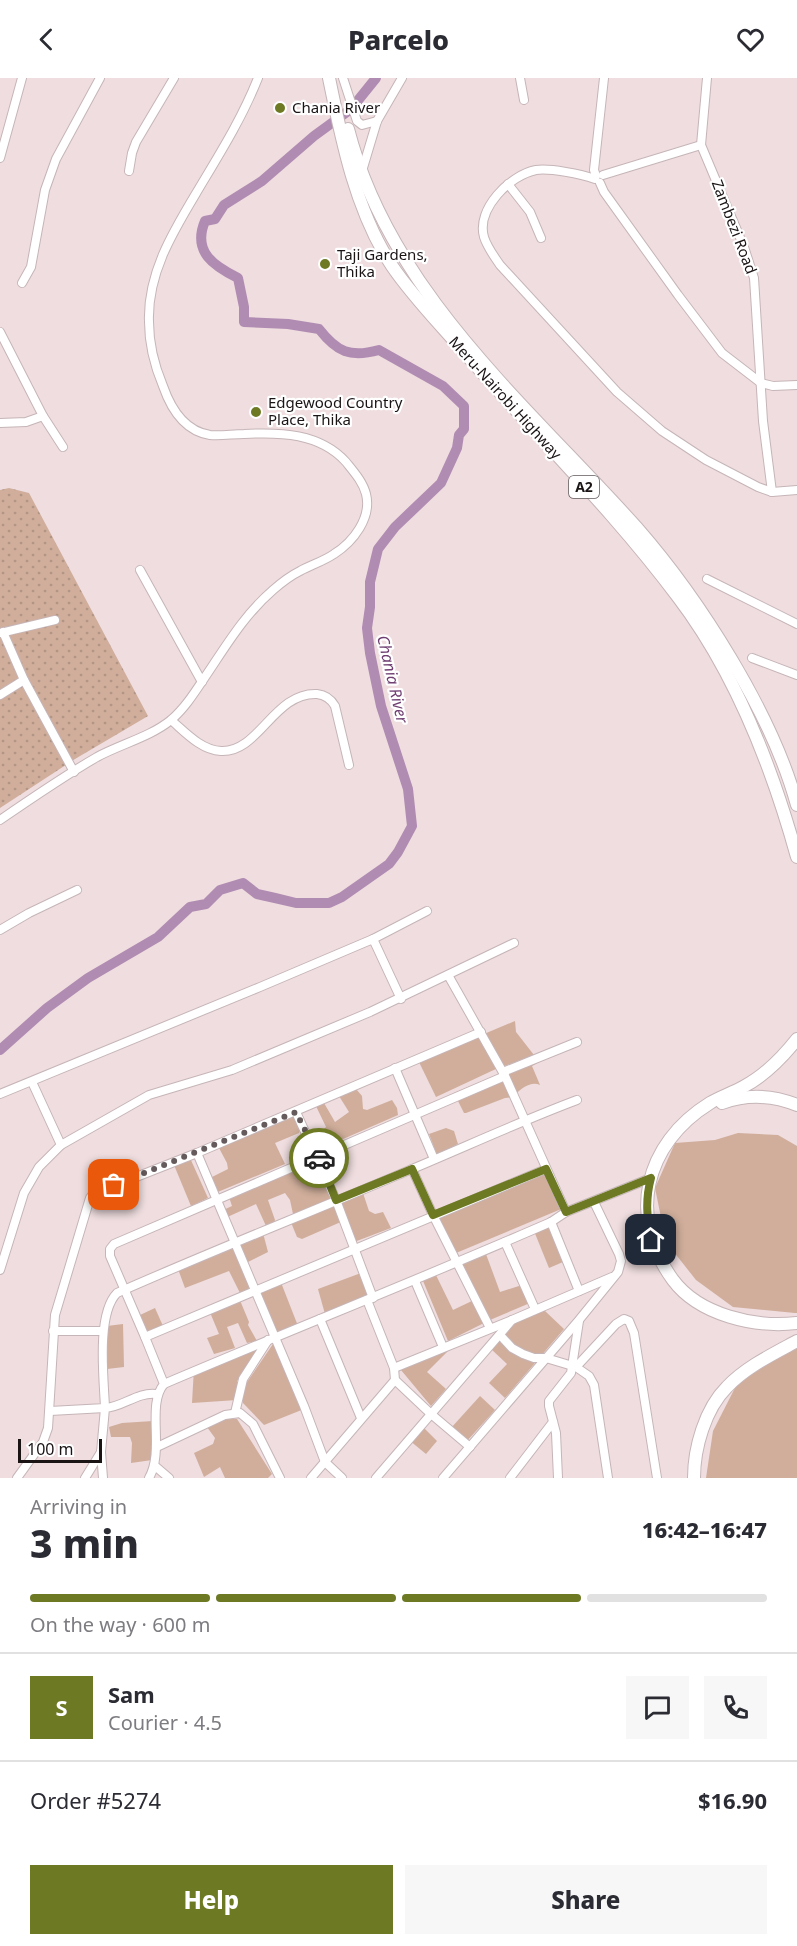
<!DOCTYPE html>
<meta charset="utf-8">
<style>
:root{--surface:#fff;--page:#f7f7f7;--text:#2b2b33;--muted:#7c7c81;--line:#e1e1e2;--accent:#6e7924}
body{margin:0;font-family:"Noto Sans",sans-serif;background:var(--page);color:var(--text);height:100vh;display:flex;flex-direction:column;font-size:22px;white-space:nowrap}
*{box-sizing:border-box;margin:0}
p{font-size:20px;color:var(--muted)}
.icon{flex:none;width:33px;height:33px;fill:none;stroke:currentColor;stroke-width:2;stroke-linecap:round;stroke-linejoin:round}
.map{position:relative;height:1400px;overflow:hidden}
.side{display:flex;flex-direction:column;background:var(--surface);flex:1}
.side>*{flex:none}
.scale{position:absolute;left:18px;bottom:15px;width:84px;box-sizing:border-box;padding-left:6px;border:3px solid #1a1415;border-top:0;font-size:16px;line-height:21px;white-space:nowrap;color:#1a1415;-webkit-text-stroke:4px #fff;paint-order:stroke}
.pin{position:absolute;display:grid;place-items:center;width:51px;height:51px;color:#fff;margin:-26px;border-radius:12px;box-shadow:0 3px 9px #0006}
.courier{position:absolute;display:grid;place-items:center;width:60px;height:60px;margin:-30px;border:4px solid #6e7924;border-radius:50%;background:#fff;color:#222;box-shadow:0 2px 8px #0007}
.summary em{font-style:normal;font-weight:800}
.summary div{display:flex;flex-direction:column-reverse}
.summary{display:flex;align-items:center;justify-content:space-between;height:102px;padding:0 30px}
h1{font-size:39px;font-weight:800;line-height:45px}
.bar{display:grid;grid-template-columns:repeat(4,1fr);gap:9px 6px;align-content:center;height:72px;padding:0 30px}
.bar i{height:8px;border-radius:4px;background:var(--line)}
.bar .on{background:var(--accent)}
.bar p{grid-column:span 4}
.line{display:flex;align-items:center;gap:15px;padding:0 30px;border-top:2px solid var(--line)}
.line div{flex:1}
.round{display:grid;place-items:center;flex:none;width:63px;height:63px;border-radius:0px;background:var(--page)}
.action{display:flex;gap:12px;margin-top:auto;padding:12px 30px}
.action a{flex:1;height:69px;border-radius:0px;background:var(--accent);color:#fff;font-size:24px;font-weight:800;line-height:69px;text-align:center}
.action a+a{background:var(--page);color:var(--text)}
header{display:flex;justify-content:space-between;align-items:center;height:78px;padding:0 30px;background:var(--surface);font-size:27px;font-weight:800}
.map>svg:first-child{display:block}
</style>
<header><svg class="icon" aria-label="back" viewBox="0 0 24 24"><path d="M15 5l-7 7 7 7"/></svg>Parcelo<svg class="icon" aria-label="heart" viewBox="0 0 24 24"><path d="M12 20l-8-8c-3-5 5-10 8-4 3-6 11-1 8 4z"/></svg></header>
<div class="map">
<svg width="797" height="1400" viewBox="0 0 797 1400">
<defs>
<pattern id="park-dots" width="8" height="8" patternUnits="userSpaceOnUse" patternTransform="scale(1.5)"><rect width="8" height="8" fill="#d0ae9b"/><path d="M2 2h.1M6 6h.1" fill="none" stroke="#b29585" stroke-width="1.8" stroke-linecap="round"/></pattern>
</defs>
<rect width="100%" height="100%" fill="#efdddf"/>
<g fill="#d0ae9b">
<polygon points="515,943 516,954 534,977 502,989 484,956"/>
<polygon points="480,958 498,990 436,1019 419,984"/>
<path d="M549 979 532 988 540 1007C531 1003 522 1010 516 1016L504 993Z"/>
<polygon points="501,995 513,1019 505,1020 466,1035 464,1035 454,1015"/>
<polygon points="356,1011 362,1018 363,1031 367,1032 392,1022 397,1030 398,1037 318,1072 312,1059 321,1054 326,1049 316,1028 324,1025 335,1044 349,1034 339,1018"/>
<polygon points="294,1038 300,1052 299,1055 275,1065 285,1086 213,1116 210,1100 228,1091 227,1085 219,1070"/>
<polygon points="446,1050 454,1053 458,1066 437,1077 429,1056"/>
<polygon points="738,1055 778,1057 797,1068 797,1235 795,1235 733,1229 696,1202 666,1164 655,1110 675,1065 715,1062"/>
<polygon points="316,1077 335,1119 293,1136 290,1122 285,1115 268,1122 275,1142 273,1147 266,1148 256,1126 223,1141 219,1134 232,1128 228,1116"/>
<polygon points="190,1080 208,1120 191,1128 174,1087"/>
<polygon points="548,1091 566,1129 456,1175 436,1135"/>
<polygon points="363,1115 369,1133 375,1136 383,1134 391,1150 354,1164 338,1121"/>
<polygon points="335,1122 343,1143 302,1161 297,1159 290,1142"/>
<polygon points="553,1139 570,1181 549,1190 532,1148"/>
<polygon points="263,1155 268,1174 244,1186 236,1166"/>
<polygon points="233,1168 252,1209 240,1215 229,1193 185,1210 178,1191"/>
<polygon points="483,1168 500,1214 522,1207 530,1225 490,1242 460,1180"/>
<polygon points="434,1193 453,1232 474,1222 484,1245 448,1263 421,1198"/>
<polygon points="361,1195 370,1216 325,1236 318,1211"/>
<polygon points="280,1202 298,1248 276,1257 256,1211"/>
<polygon points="239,1220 249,1244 248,1247 257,1263 247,1265 238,1245 227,1249 235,1270 214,1276 207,1260 219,1256 209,1232"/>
<polygon points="546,1229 545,1233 564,1251 505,1320 489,1305 507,1286 490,1270 519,1237"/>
<polygon points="155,1230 163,1248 147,1255 140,1237"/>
<polygon points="123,1246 124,1289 107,1291 107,1248"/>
<polygon points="267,1264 237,1303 237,1322 192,1325 194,1290"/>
<polygon points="273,1266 304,1331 264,1347 243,1325 243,1310"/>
<polygon points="455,1266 427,1294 446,1311 431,1328 401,1292"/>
<polygon points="797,1267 797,1400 706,1400 713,1353 737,1306"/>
<polygon points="480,1318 495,1332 466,1364 451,1350"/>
<polygon points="224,1341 237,1341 272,1396 268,1400 225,1400 220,1389 204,1399 194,1375 213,1366 215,1360 207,1349"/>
<polygon points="153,1343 152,1382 131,1385 132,1365 130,1359 111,1359 109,1349 122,1345"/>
<polygon points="422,1348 437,1363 426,1376 409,1362"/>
</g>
<polygon fill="url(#park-dots)" points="9,410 29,415 148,638 75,681 0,730 0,412"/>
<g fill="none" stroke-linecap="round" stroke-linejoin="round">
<path stroke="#b08bb2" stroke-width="10" d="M0 972 47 930 88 900 158 859 190 829 206 826 220 812 243 805 257 816 275 820 296 825H329L342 819 389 786 398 774 412 748 408 711 381 628 370 575 367 550 370 529V504L378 471 395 449 441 405 457 370 459 357 464 351V328L443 308 379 272C350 280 337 274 319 251L288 246 244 244V229L238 200C214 188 192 174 205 143L215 141 224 127 262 103 314 58 351 31 376 0"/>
<defs>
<g id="minor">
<polyline points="343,0 357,43 362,47 377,43"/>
<polyline points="520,0 524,22"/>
<polyline points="701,67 744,169 754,200 763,343 772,414"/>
<polyline points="0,80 22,0"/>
<polyline points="129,93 132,75 136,64 174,0"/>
<polyline points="362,93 377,43 402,0"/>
<polyline points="603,97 701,67 707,0"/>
<polyline points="596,98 594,92 604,0"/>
<path d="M595 101C581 96 550 90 536 92 510 97 476 131 484 159 487 169 494 178 500 187L617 314 662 353 706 382 758 409 772 414 797 412"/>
<polyline points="600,105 604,114 678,217 722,275 761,305 773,308 797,307"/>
<polyline points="508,106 530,134 541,160"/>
<polyline points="22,205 31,189 45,112 56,81 100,0"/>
<polyline points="0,254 43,338 63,369"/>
<polyline points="0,345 26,344 43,338"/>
<polyline points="140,492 202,604"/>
<polyline points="707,501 797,546"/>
<polyline points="3,554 24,602 74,694"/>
<polyline points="0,555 55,542"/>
<polyline points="752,580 797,597"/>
<polyline points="0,617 24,602"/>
<path d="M171 642C185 654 201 672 221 673 259 675 274 614 317 616 326 617 331 621 335 628L349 687"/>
<path d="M0 742C32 720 64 698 97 679 121 666 150 659 171 642 185 630 195 614 205 599 226 568 244 537 273 512 281 505 290 498 300 493 311 487 324 483 334 476 353 464 372 440 366 416 363 404 354 394 346 384 320 355 280 354 244 356 233 356 221 358 210 357 184 353 171 331 163 308 155 289 149 265 149 244 147 193 176 149 201 107 222 72 243 38 258 0"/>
<polyline points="0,852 29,835 77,812"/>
<polyline points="373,861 427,833"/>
<polyline points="448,897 505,998 566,1134"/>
<polyline points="395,990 434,1081"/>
<polyline points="503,994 577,964"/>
<polyline points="32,1004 61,1067"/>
<polyline points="0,1016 260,909 373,861 401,921"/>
<polyline points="296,1034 336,1122 373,1220"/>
<polyline points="197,1075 304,1328 325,1384 342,1400"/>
<polyline points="412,1091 433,1137 490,1250"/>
<polyline points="551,1144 579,1213"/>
<polyline points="505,1164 535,1231"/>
<polyline points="0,1192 24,1115 39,1089 61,1067 149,1017 232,992 370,934 514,865"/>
<polyline points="415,1203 443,1269"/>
<polyline points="367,1222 394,1290 395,1302 431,1336 470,1369"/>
<polyline points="320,1241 361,1340"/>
<polyline points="53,1253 102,1253"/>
<polyline points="500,1257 512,1270 523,1276 534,1280 546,1280 576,1289 589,1298 594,1307 608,1400"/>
<polyline points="145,1259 110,1178 110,1171 114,1166 505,998"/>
<polyline points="576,1289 616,1246 624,1241 629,1243 634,1255 657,1400"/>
<polyline points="394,1290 512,1242"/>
<path d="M164 1306C293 1251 423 1200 551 1144L566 1134 651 1100"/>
<path d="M50 1333 105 1330C104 1302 96 1236 117 1215 214 1172 314 1133 412 1091 467 1068 521 1043 577 1022"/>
<polyline points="235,1335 243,1301 268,1262"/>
<polyline points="157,1369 225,1337 240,1335 253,1346 280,1400"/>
<polyline points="101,1374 103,1400"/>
<polyline points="155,1388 169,1400"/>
<polyline points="17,1400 43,1364 48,1350 55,1237 90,1120 93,1116 197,1075 481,954"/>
<path d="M85 1400 101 1374 105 1330C123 1329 137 1314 156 1316"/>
<path d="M149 1400C165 1372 146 1327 164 1306L145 1259 546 1091"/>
<polyline points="311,1400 395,1302"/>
<polyline points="376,1400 512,1242 612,1199"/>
<polyline points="443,1400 579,1242 618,1194 621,1183 619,1176 594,1124"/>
<polyline points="510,1400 553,1344"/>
<polyline points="558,1400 556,1355 549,1328 549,1323 571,1295 579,1243"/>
</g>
<g id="highway">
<path d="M329 0C342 64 356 133 392 188 413 219 440 246 464 274 535 356 613 432 678 519 736 595 772 689 797 779"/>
<path d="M348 51C390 215 528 328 637 450 699 521 772 635 797 727"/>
<path d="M797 961C782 980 764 998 743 1009 732 1015 720 1019 710 1025 644 1066 627 1139 673 1202 699 1237 755 1250 797 1245"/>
<path d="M722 1025C747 1016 772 1017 797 1027"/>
<path d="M694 1400C694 1370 705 1331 727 1309 746 1289 773 1276 797 1263"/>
</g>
</defs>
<use href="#minor" stroke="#c6b5b8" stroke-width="10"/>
<use href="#highway" stroke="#c6b5b8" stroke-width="14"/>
<use href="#minor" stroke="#fff" stroke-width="8"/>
<use href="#highway" stroke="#fff" stroke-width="12"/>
</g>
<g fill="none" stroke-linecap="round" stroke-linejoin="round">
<polyline stroke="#655a5c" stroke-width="6" stroke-dasharray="0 10.8" points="114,1107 296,1034 319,1080"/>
<path stroke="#6e7924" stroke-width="8" d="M319 1080 336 1122 412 1091 433 1137 546 1091 566 1134 651 1100C645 1122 647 1140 651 1162"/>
</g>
<g fill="#6e7924" stroke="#fff" stroke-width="2">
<circle cx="280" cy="30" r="6"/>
<circle cx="325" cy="186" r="6"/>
<circle cx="256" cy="334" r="6"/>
</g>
<g text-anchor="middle" stroke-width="4.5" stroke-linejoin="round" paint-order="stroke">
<rect fill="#fff" stroke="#5f5a5b" stroke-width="1.5" x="569" y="398" width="30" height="22" rx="4.5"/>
<g font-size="14" font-weight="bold" fill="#1a1415">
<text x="584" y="414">A2</text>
</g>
<g font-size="15" fill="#1a1415" stroke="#fff" text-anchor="start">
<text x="292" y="35">Chania River</text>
<text x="337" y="182">Taji Gardens,<tspan x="337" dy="17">Thika</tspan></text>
<text x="268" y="330">Edgewood Country<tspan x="268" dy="17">Place, Thika</tspan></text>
</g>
<g font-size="15" fill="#1a1415" stroke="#fff">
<text transform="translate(734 149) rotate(69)" y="5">Zambezi Road</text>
<text transform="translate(505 320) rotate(48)" y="5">Meru-Nairobi Highway</text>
</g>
<g font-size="16" font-style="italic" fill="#6f3f72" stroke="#fff">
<text transform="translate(393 601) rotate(77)" y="6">Chania River</text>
</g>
</g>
</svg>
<div class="scale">100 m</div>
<div class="pin" style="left:114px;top:1107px;background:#ea580c"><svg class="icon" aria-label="bag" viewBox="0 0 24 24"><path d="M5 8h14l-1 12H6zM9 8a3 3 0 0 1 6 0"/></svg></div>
<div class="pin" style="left:651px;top:1162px;background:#1f2937"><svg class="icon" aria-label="home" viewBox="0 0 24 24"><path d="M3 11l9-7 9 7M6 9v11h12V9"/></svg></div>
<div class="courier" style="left:319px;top:1080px"><svg class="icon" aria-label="car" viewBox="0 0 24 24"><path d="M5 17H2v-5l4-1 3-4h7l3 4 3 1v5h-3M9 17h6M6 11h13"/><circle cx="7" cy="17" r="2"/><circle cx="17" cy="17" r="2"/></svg></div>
</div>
<section class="side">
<div class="summary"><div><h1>3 min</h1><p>Arriving in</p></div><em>16:42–16:47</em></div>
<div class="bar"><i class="on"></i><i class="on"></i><i class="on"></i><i></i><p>On the way · 600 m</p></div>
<div class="line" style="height:108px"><b class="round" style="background:var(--accent);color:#fff">S</b><div><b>Sam</b><p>Courier · 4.5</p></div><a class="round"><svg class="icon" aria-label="chat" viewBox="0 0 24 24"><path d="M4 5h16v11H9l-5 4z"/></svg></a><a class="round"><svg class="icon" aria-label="phone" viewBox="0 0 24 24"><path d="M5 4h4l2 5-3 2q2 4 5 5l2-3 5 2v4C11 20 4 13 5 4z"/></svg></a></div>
<div class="line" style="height:78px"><div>Order #5274</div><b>$16.90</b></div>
<div class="action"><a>Help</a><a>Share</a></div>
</section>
